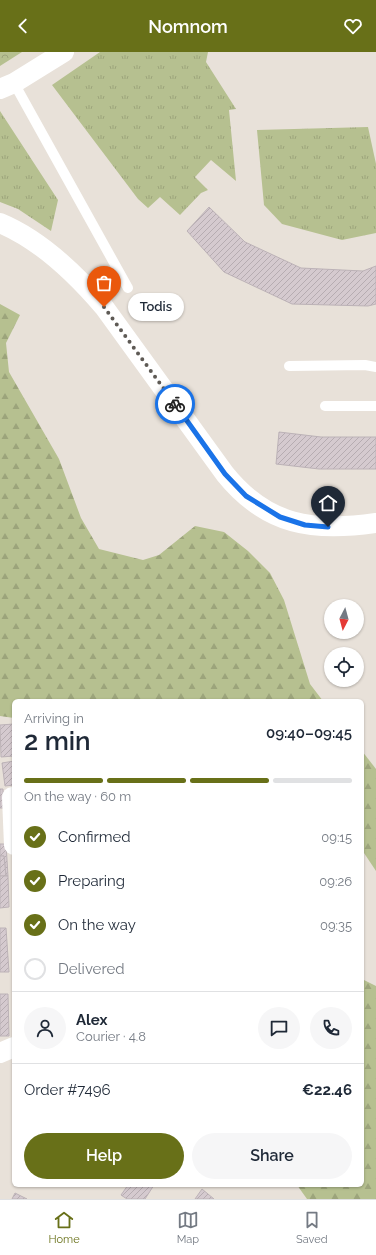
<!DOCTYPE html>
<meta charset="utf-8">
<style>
:root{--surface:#fff;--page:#f6f6f7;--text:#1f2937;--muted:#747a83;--line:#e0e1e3;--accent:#687018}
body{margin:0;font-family:Raleway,sans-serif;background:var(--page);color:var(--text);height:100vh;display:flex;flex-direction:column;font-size:15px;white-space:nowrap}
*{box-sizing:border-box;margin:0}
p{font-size:13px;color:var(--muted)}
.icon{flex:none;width:22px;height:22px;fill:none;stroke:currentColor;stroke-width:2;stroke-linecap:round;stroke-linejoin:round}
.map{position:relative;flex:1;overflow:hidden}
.drawer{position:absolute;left:12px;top:647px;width:352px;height:488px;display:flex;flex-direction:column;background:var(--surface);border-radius:6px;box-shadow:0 1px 3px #0004}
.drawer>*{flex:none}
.needle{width:26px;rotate:186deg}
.tools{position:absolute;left:324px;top:547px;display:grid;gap:8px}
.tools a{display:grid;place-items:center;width:40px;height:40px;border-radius:50%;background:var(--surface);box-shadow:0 1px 3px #0004;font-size:20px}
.pin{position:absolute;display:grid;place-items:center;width:34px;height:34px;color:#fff;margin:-41px -17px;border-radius:50% 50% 50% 0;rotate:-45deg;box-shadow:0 0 4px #0007}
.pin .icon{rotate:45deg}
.courier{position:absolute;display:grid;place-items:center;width:40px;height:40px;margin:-20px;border:3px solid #1a73e8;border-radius:50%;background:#fff;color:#222;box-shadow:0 1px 5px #0007}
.bubble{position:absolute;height:28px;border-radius:14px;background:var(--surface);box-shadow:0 1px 3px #0004;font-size:13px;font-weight:600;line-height:28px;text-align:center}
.summary em{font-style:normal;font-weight:600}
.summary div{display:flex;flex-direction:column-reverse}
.summary{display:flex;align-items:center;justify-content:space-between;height:68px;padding:0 12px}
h1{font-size:26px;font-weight:600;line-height:30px}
.bar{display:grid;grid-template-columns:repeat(4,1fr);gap:6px 4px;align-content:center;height:48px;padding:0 12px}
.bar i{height:5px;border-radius:3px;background:var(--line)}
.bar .active{background:var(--accent)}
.bar p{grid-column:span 4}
.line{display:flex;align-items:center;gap:10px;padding:0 12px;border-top:1px solid var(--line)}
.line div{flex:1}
.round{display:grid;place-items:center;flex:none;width:42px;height:42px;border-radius:21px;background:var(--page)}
ol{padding:0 12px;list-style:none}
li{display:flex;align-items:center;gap:12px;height:44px}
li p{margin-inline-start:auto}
li .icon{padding:4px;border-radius:50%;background:var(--accent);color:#fff;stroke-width:4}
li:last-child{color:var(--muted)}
li i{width:22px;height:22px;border:2px solid var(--line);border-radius:50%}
.button{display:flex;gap:8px;margin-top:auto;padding:8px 12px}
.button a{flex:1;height:46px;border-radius:24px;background:var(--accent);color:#fff;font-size:16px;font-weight:600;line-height:46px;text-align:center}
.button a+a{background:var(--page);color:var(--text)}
header{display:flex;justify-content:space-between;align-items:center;height:52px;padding:0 12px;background:var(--accent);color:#fff;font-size:18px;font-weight:600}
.dock{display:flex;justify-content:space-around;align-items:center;height:56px;border-top:1px solid var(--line);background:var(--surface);font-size:11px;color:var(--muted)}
.dock a{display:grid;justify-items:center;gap:2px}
.dock .active{color:var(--accent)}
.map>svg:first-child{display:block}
</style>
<header><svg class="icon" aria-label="back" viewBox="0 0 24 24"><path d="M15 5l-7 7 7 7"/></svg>Nomnom<svg class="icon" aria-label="heart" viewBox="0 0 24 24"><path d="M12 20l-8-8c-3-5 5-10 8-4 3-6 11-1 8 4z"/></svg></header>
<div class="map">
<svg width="376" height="1147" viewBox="0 0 376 1147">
<defs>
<pattern id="grass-tufts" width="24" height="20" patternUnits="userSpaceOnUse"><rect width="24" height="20" fill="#b6c090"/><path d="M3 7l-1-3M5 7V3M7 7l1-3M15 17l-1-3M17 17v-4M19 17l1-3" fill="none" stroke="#9ca47b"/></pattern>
<pattern id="forest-firs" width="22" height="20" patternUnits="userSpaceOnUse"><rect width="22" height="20" fill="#b6c090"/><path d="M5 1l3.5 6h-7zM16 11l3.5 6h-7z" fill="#9ca47b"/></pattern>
<pattern id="park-crowns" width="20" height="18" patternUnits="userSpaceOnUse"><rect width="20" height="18" fill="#b6c090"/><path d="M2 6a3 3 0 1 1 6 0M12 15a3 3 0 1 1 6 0" fill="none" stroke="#9ca47b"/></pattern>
<pattern id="building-hatch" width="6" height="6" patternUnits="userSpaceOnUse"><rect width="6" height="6" fill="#d5cacf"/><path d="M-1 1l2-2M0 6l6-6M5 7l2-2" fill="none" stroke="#b6acb1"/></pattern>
</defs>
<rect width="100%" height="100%" fill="#e8e1d9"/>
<g fill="url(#grass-tufts)">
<polygon points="100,0 208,0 206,10 236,57 229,58 236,129 211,108 195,125 208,138 201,141 180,163 160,145 148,156 138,147 52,33"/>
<polygon points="0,59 58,148 51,179 18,157 0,150"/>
<polygon points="368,75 376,112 376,181 342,188 282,172 264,153 257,78"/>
</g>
<g fill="url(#forest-firs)">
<polygon points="0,252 20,263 6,291 9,320 59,407 81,466 99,497 143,508 159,503 195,474 224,480 248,499 270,521 284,548 310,632 323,649 14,649 14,666 0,664"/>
<polygon points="362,699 376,717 376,819 362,798"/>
<polygon points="362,927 376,934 376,1147 307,1147 297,1133 362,1133"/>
</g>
<polygon fill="url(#park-crowns)" points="0,0 22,0 0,14"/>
<g fill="url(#building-hatch)" stroke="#bcb2b7">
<polygon points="209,155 245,190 301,216 363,219 376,214 376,252 368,254 292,252 224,220 187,179"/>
<polygon points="279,380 321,385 376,385 376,417 319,417 276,412"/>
<polygon points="14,672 14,704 1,705 0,673"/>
<polygon points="14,709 14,733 5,734 2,711"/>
<polygon points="0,737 3,737 4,756 0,756"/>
<polygon points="0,792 6,792 8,824 6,824 4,804 0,804"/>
<polygon points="0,804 4,804 6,824 0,824"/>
<polygon points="0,824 8,824 9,855 0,856"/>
<polygon points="0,876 6,876 9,920 0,920"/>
<polygon points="0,942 8,942 9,984 0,984"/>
<polygon points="128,1133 154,1133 145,1147 127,1147 121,1143"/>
<polygon points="202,1137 214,1147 195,1147"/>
<polygon points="15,1141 27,1147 12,1147"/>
</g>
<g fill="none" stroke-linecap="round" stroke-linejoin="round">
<g stroke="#fff" stroke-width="10">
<polyline points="14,31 128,236"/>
<polyline points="289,314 365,313 376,315"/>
<polyline points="325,354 376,354"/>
</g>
<g stroke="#fff" stroke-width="20">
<polyline points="0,37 14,31 64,0"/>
<path d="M0 171C41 188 75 221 104 255L225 422C267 474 313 480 376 471"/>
<polyline points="12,745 14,793"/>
<polyline points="0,1001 14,995"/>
</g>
</g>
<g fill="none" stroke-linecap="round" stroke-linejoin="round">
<polyline stroke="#5e5a55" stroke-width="4" stroke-dasharray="0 7.2" points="104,255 175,352"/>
<polyline stroke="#1a73e8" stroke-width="5" points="175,352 225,422 246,444 280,465 305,473 328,475"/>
</g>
</svg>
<div class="tools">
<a><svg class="needle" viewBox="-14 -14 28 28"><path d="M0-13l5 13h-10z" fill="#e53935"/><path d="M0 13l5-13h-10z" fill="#747a83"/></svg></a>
<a><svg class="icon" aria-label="locate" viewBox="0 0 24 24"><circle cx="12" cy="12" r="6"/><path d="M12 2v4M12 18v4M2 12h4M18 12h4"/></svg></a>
</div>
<div class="pin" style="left:104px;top:255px;background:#ea580c"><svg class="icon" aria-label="bag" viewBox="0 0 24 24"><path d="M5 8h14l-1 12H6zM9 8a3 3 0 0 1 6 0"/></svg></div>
<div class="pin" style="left:328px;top:475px;background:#1f2937"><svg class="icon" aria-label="home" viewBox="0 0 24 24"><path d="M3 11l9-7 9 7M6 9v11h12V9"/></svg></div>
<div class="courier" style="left:175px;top:352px"><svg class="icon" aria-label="bike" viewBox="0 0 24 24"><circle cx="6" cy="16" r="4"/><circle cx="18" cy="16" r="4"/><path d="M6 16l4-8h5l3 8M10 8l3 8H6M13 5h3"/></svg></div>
<div class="bubble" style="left:128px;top:241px;width:56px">Todis</div>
<section class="drawer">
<div class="summary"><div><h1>2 min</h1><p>Arriving in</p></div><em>09:40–09:45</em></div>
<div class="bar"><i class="active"></i><i class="active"></i><i class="active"></i><i></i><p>On the way · 60 m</p></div>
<ol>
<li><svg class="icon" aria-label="check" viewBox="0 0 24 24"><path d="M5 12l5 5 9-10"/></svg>Confirmed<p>09:15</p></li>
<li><svg class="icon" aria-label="check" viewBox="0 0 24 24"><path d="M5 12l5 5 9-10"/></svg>Preparing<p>09:26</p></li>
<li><svg class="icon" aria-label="check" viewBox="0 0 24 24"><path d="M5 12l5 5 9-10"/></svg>On the way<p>09:35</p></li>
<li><i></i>Delivered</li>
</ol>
<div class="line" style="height:72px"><a class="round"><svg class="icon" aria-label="person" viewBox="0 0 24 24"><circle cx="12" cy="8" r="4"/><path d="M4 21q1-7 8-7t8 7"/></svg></a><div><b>Alex</b><p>Courier · 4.8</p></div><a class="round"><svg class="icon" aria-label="chat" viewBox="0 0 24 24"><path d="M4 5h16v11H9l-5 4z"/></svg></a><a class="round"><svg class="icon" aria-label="phone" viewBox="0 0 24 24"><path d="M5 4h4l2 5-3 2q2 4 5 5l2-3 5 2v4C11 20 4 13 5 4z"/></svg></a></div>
<div class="line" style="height:52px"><div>Order #7496</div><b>€22.46</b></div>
<div class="button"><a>Help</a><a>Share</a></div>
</section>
</div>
<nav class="dock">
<a class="active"><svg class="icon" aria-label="home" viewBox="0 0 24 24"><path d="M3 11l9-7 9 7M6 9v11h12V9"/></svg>Home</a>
<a><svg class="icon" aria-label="map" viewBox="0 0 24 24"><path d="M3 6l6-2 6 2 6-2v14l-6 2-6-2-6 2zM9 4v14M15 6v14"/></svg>Map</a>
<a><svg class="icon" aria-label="saved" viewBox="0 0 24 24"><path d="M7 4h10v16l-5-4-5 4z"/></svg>Saved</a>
</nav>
